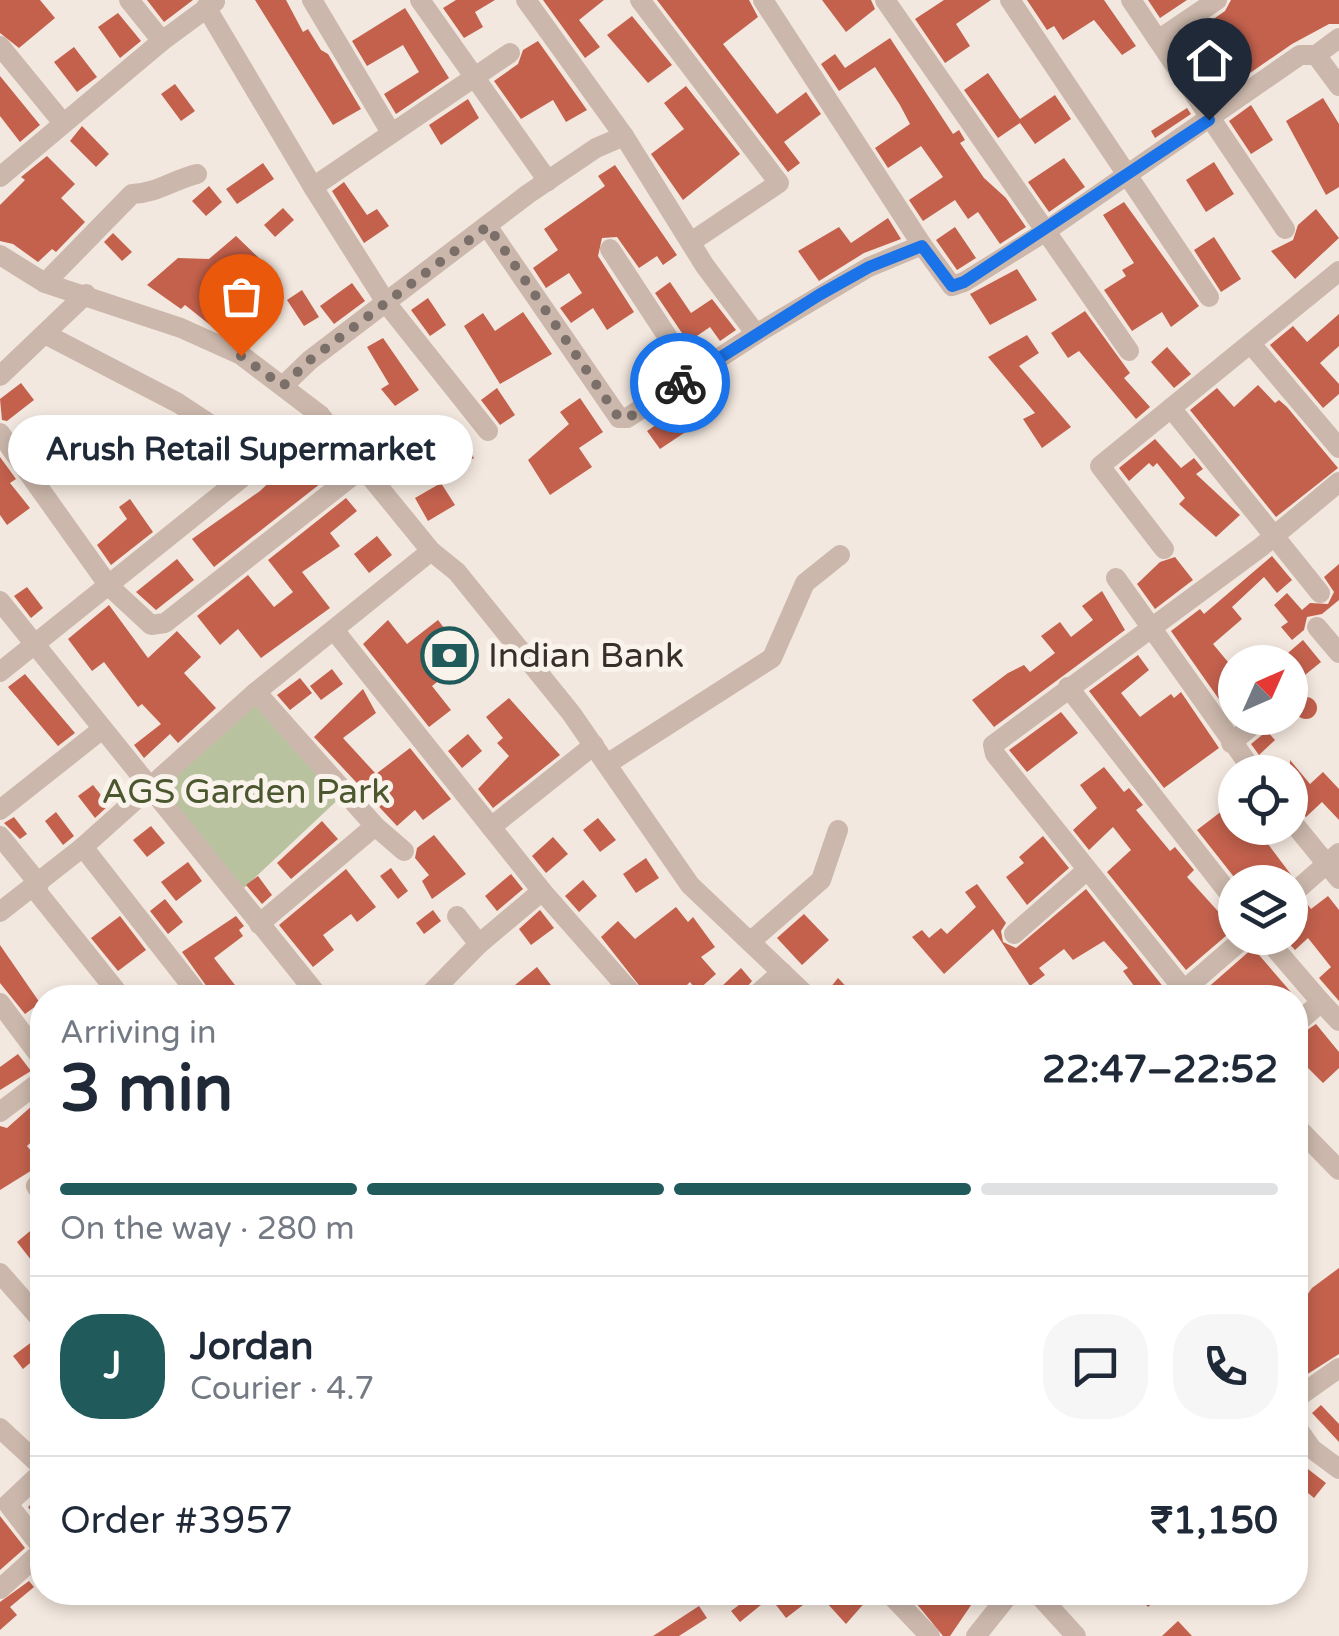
<!DOCTYPE html>
<meta charset="utf-8">
<style>
:root{--surface:#fff;--page:#f6f6f7;--text:#1f2937;--muted:#747a83;--line:#e0e1e3;--accent:#205a5a}
body{margin:0;font-family:"Varela Round",sans-serif;background:var(--page);color:var(--text);height:100vh;display:flex;flex-direction:column;font-size:38px;white-space:nowrap}
*{box-sizing:border-box;margin:0}
p{font-size:32px;color:var(--muted)}
.icon{flex:none;width:55px;height:55px;fill:none;stroke:currentColor;stroke-width:2;stroke-linecap:round;stroke-linejoin:round}
.map{position:relative;flex:1;overflow:hidden}
.drawer{position:absolute;left:30px;top:985px;width:1278px;height:620px;display:flex;flex-direction:column;background:var(--surface);border-radius:40px;box-shadow:0 5px 15px #0003}
.drawer>*{flex:none}
.needle{width:65px;rotate:45deg}
.controls{position:absolute;left:1218px;top:645px;display:grid;gap:20px}
.controls a{display:grid;place-items:center;width:90px;height:90px;border-radius:50%;background:var(--surface);box-shadow:0 5px 15px #0003;font-size:50px}
.pin{position:absolute;display:grid;place-items:center;width:85px;height:85px;color:#fff;margin:-102px -42px;border-radius:50% 50% 50% 0;rotate:-45deg;box-shadow:0 0 10px #0007}
.pin .icon{rotate:45deg}
.courier{position:absolute;display:grid;place-items:center;width:100px;height:100px;margin:-50px;border:8px solid #1a73e8;border-radius:50%;background:#fff;color:#222;box-shadow:0 2px 12px #0007}
.bubble{position:absolute;height:70px;border-radius:35px;background:var(--surface);box-shadow:0 5px 15px #0003;font-size:32px;font-weight:800;line-height:70px;text-align:center}
.overview em{font-style:normal;font-weight:800}
.overview div{display:flex;flex-direction:column-reverse}
.overview{display:flex;align-items:center;justify-content:space-between;height:170px;padding:0 30px}
h1{font-size:65px;font-weight:800;line-height:75px}
.bar{display:grid;grid-template-columns:repeat(4,1fr);gap:15px 10px;align-content:center;height:120px;padding:0 30px}
.bar i{height:12px;border-radius:8px;background:var(--line)}
.bar .selected{background:var(--accent)}
.bar p{grid-column:span 4}
.line{display:flex;align-items:center;gap:25px;padding:0 30px;border-top:2px solid var(--line)}
.line div{flex:1}
.round{display:grid;place-items:center;flex:none;width:105px;height:105px;border-radius:40px;background:var(--page)}
.map>svg:first-child{display:block}
</style>
<div class="map">
<svg width="1339" height="1636" viewBox="0 0 1339 1636">
<rect width="100%" height="100%" fill="#f3e8df"/>
<polygon fill="#b9c29f" points="255,693 344,794 244,888 149,787"/>
<g fill="#c3614d">
<polygon points="0,0 40,0 55,18 19,48 0,33"/>
<polygon points="147,0 193,0 164,22"/>
<polygon points="255,0 286,0 303,32 308,29 321,50 328,54 361,109 333,125"/>
<polygon points="456,0 495,0 475,12 483,27 464,38 443,8"/>
<polygon points="543,0 604,0 579,20 600,47 585,58"/>
<polygon points="657,0 749,0 758,17 723,44 777,114 806,92 821,114 784,142 800,163 788,172"/>
<polygon points="822,0 871,0 875,9 846,32"/>
<polygon points="944,0 991,0 956,24 970,46 945,63 915,19"/>
<polygon points="1027,0 1104,0 1136,46 1122,55 1094,20 1063,40 1054,26 1047,30"/>
<polygon points="1148,0 1187,0 1160,18"/>
<polygon points="1231,0 1339,0 1339,24 1329,24 1292,44 1214,98 1194,68 1222,51 1205,25 1225,11"/>
<polygon points="405,8 449,78 396,114 384,94 419,72 403,45 367,66 352,41"/>
<polygon points="118,13 141,41 120,58 98,27"/>
<polygon points="632,16 672,65 648,83 607,35"/>
<polygon points="890,38 953,134 959,130 965,140 960,143 984,178 1006,198 1026,227 1000,244 978,212 968,219 955,200 923,221 909,200 943,177 921,146 888,168 875,148 910,124 900,105 875,67 839,91 821,64 835,54 845,68"/>
<polygon points="538,41 587,110 566,122 553,100 521,119 494,81 518,64 523,50"/>
<polygon points="74,47 97,77 77,92 54,62"/>
<polygon points="988,73 1020,119 1055,95 1071,119 1035,144 1020,123 998,138 964,90"/>
<polygon points="0,76 40,125 20,142 0,116"/>
<polygon points="175,84 195,111 181,121 161,94"/>
<polygon points="686,86 740,154 683,200 651,154 684,129 664,103"/>
<polygon points="1323,98 1339,124 1339,187 1326,195 1286,121"/>
<polygon points="468,99 479,118 441,145 429,125"/>
<polygon points="1251,105 1273,140 1251,154 1229,121"/>
<polygon points="1187,108 1191,114 1155,138 1151,131"/>
<polygon points="82,126 109,154 96,167 70,141"/>
<polygon points="47,156 75,184 61,198 85,222 56,252 52,249 38,262 13,244 0,241 0,205 25,180 21,177"/>
<polygon points="1064,158 1085,187 1049,212 1028,182"/>
<polygon points="1214,162 1234,194 1206,212 1186,180"/>
<polygon points="263,163 274,179 237,204 226,189"/>
<polygon points="615,165 677,255 663,265 657,256 639,268 617,237 602,238 598,256 634,312 607,330 593,308 571,323 560,308 582,293 569,273 546,288 533,268 558,250 544,229 605,186 598,176"/>
<polygon points="344,182 367,215 377,209 389,226 364,243 332,191"/>
<polygon points="209,186 222,202 206,216 192,201"/>
<polygon points="1124,202 1199,306 1171,327 1162,312 1132,331 1104,290 1126,276 1122,270 1134,263 1103,215"/>
<polygon points="283,208 294,220 275,237 264,225"/>
<polygon points="1316,209 1339,238 1295,279 1271,251 1293,240 1298,225"/>
<polygon points="888,218 901,239 864,253 819,281 798,251 839,227 851,243"/>
<polygon points="955,227 976,258 957,270 936,240"/>
<polygon points="113,233 132,252 122,261 104,242"/>
<polygon points="236,236 261,260 216,295 232,309 214,328 185,305 181,309 147,285 178,258 209,259"/>
<polygon points="1214,237 1241,279 1221,292 1194,250"/>
<polygon points="1017,269 1037,300 990,325 970,294"/>
<polygon points="670,282 691,313 712,299 736,330 720,341 710,327 688,342 655,293"/>
<polygon points="352,283 365,301 334,324 320,306"/>
<polygon points="302,290 319,317 304,326 287,300"/>
<polygon points="428,298 446,325 430,336 411,310"/>
<polygon points="1085,311 1130,373 1124,378 1150,407 1136,419 1079,351 1068,358 1051,333"/>
<polygon points="523,312 552,354 500,384 464,326 483,313 495,331"/>
<polygon points="1339,314 1339,346 1320,363 1339,384 1339,394 1323,408 1270,345 1293,326 1307,342"/>
<polygon points="1027,335 1039,353 1019,366 1071,427 1042,448 1023,419 1035,413 988,357"/>
<polygon points="383,338 419,390 395,406 381,389 389,384 367,347"/>
<polygon points="1167,347 1191,374 1174,388 1151,362"/>
<polygon points="21,383 34,400 7,421 2,420 0,399"/>
<polygon points="1258,385 1275,403 1279,400 1287,407 1338,468 1276,517 1190,410 1217,388 1234,407"/>
<polygon points="497,388 515,415 500,425 481,400"/>
<polygon points="580,398 603,432 579,448 592,467 550,495 528,460 569,424 560,412"/>
<polygon points="684,406 696,425 660,449 647,431"/>
<polygon points="44,421 56,436 32,455 21,439"/>
<polygon points="435,421 447,441 459,434 474,458 442,476 414,434"/>
<polygon points="315,439 339,469 214,567 192,539 260,491"/>
<polygon points="1155,439 1181,468 1194,458 1203,469 1196,474 1240,515 1216,537 1179,504 1185,498 1157,463 1153,467 1149,463 1129,481 1119,468"/>
<polygon points="0,457 16,479 10,483 30,508 7,525 0,515"/>
<polygon points="441,483 455,505 428,521 415,498"/>
<polygon points="346,498 357,511 330,533 340,546 302,572 330,608 261,658 238,629 220,645 197,616 248,575 274,607 293,592 268,560"/>
<polygon points="130,499 153,532 111,565 97,545 127,519 119,507"/>
<polygon points="377,536 392,555 369,573 354,554"/>
<polygon points="1272,556 1292,580 1277,593 1264,577 1232,607 1242,619 1213,644 1233,668 1225,674 1235,685 1235,718 1240,718 1235,722 1171,631 1200,609 1204,614"/>
<polygon points="1175,557 1193,580 1155,609 1137,584 1160,562"/>
<polygon points="177,559 194,580 156,610 136,592"/>
<polygon points="1339,564 1339,600 1322,614 1307,617 1304,630 1292,640 1281,627 1288,622 1274,605 1287,593 1302,610 1310,603 1328,604 1334,592 1324,577"/>
<polygon points="27,587 43,608 31,618 14,596"/>
<polygon points="1102,591 1125,630 994,727 972,700 1008,673 1024,665 1030,672 1055,653 1041,636 1060,622 1071,637 1093,620 1082,606"/>
<polygon points="109,605 148,658 177,631 201,657 184,673 216,708 178,743 170,734 144,758 134,745 161,724 142,704 138,707 104,662 92,671 68,639"/>
<polygon points="388,620 407,644 438,620 450,636 457,631 474,653 432,686 451,710 429,727 363,644"/>
<polygon points="1303,640 1321,662 1305,675 1293,672 1290,662 1282,658"/>
<polygon points="1138,655 1149,670 1121,693 1140,717 1171,694 1174,698 1181,692 1219,748 1164,788 1089,691"/>
<polygon points="332,669 343,684 321,700 310,686"/>
<polygon points="25,674 75,733 58,746 8,687"/>
<polygon points="300,678 312,693 290,710 277,695"/>
<polygon points="363,689 376,713 343,738 376,774 410,748 451,799 423,820 415,810 397,826 314,737"/>
<circle cx="1306" cy="708" r="11"/>
<polygon points="509,698 560,755 493,808 478,789 509,756 497,743 503,738 486,717"/>
<polygon points="1061,712 1078,733 1027,772 1009,750"/>
<polygon points="1267,731 1275,740 1259,755 1251,744"/>
<polygon points="468,734 482,751 462,768 448,751"/>
<polygon points="1290,760 1310,784 1323,772 1339,789 1339,820 1322,802 1306,817 1290,806"/>
<polygon points="1104,767 1124,792 1129,788 1143,805 1136,810 1170,851 1175,847 1194,870 1187,877 1234,929 1186,970 1107,872 1131,850 1113,827 1089,850 1073,830 1097,808 1080,785"/>
<polygon points="93,785 109,805 95,818 78,796"/>
<polygon points="1235,801 1235,828 1279,828 1283,832 1268,844 1292,876 1285,882 1238,882 1197,830"/>
<polygon points="56,812 74,836 63,845 45,821"/>
<polygon points="14,817 27,834 20,839 4,823"/>
<polygon points="598,818 616,840 600,852 583,830"/>
<polygon points="322,821 338,839 291,879 277,863"/>
<polygon points="151,826 165,843 147,857 133,840"/>
<polygon points="434,835 466,874 432,899 422,881 429,875 415,858 417,848"/>
<polygon points="1043,836 1069,868 1027,905 1006,877 1024,863 1019,857"/>
<polygon points="553,837 568,854 546,873 532,856"/>
<polygon points="646,858 659,878 636,893 623,874"/>
<polygon points="188,862 202,881 176,901 161,882"/>
<polygon points="391,868 408,891 398,899 380,876"/>
<polygon points="346,869 376,907 357,922 351,914 323,935 334,950 313,967 279,925"/>
<polygon points="511,874 523,889 497,911 485,896"/>
<polygon points="258,876 272,895 262,904 246,885"/>
<polygon points="583,880 597,896 579,912 565,896"/>
<polygon points="977,884 1006,923 1001,931 1003,942 1016,948 1086,889 1172,998 1143,998 1123,971 1128,968 1104,941 1073,960 1064,949 1039,968 1045,975 1030,986 993,929 944,974 912,937 922,930 929,938 941,928 947,934 976,907 965,892"/>
<polygon points="1328,896 1339,910 1339,1001 1319,978 1331,967 1308,938 1295,950 1284,938 1290,938 1290,909 1305,901 1311,909"/>
<polygon points="165,899 183,922 168,934 150,911"/>
<polygon points="676,907 688,922 693,917 715,947 701,957 716,974 697,991 690,982 674,998 649,998 601,937 618,921 635,939"/>
<polygon points="433,910 441,921 424,934 416,923"/>
<polygon points="540,910 554,928 531,945 519,929"/>
<polygon points="804,914 829,940 802,965 777,938"/>
<polygon points="120,916 146,950 118,971 91,938"/>
<polygon points="236,916 244,926 239,930 243,936 214,958 245,998 215,998 182,952"/>
<polygon points="0,945 40,1003 25,1014 0,983"/>
<polygon points="1253,948 1296,998 1196,998"/>
<polygon points="537,967 561,998 541,998 537,992 529,998 499,998"/>
<polygon points="741,968 752,981 738,998 729,998 720,988"/>
<polygon points="838,978 857,998 822,998"/>
<polygon points="1316,1024 1339,1052 1339,1068 1323,1083 1304,1064 1295,1072 1295,1038"/>
<polygon points="18,1054 31,1071 0,1090 0,1067"/>
<polygon points="42,1097 42,1132 27,1146 42,1164 0,1190 0,1126 7,1128"/>
<polygon points="42,1221 42,1274 17,1242"/>
<polygon points="1339,1268 1339,1354 1295,1382 1295,1312 1312,1288"/>
<polygon points="37,1338 42,1353 23,1369 13,1356"/>
<polygon points="1321,1405 1339,1424 1339,1442 1312,1413"/>
<polygon points="1295,1459 1326,1483 1314,1498 1295,1482"/>
<polygon points="42,1494 42,1526 28,1507"/>
<polygon points="0,1516 25,1548 0,1570"/>
<polygon points="29,1581 34,1587 10,1607 17,1615 0,1630 0,1602"/>
<polygon points="728,1592 761,1592 767,1600 740,1622 731,1611 739,1605"/>
<polygon points="783,1592 820,1592 786,1618 773,1601"/>
<polygon points="835,1592 860,1592 867,1600 846,1624 826,1602"/>
<polygon points="907,1592 980,1592 950,1636 943,1636"/>
<polygon points="1135,1592 1165,1592 1148,1607"/>
<polygon points="699,1606 707,1618 679,1636 653,1636"/>
<polygon points="1178,1621 1192,1636 1162,1636"/>
</g>
<g fill="none" stroke-linecap="round" stroke-linejoin="round">
<g stroke="#cbb7ab" stroke-width="20">
<polyline points="129,0 162,41 215,2"/>
<polyline points="312,0 390,131"/>
<polyline points="420,0 548,181"/>
<polyline points="526,0 624,136"/>
<polyline points="640,0 779,183 691,242"/>
<polyline points="763,0 922,245"/>
<polyline points="885,0 1129,351"/>
<polyline points="1010,0 1209,297"/>
<polyline points="1131,0 1285,229"/>
<polyline points="206,7 313,187"/>
<polyline points="1158,40 1217,0"/>
<polyline points="0,46 63,123"/>
<polyline points="1316,55 1339,38"/>
<polyline points="0,177 162,41"/>
<polyline points="487,226 619,418 627,418 756,334"/>
<polyline points="610,249 692,374"/>
<polyline points="0,255 45,283 181,328 241,355 320,415 431,551 457,572 571,713 690,885 809,998"/>
<path d="M45 283 132 194C157 193 173 180 197 174"/>
<polyline points="45,334 178,403 265,460"/>
<polyline points="1251,344 1339,448"/>
<polyline points="0,376 86,294"/>
<polyline points="283,386 310,360 528,194 596,148 624,136 705,266 756,334 869,267 922,245 952,286 964,282 1043,233 1300,55 1316,55 1339,86"/>
<polyline points="1171,408 1320,593"/>
<polyline points="488,431 387,304 313,187 510,53"/>
<polyline points="0,433 109,586 151,625 165,623 365,466"/>
<polyline points="1164,549 1100,466 1339,271"/>
<polyline points="1116,578 1254,772"/>
<polyline points="0,601 320,998"/>
<polyline points="1317,627 1339,653"/>
<polyline points="334,630 542,891 636,998"/>
<polyline points="0,672 320,415"/>
<polyline points="1068,687 1235,901"/>
<polyline points="1290,691 1296,685"/>
<polyline points="256,692 375,826 259,924"/>
<polyline points="1231,743 1261,718"/>
<polyline points="607,764 772,658 805,583 840,555"/>
<polyline points="0,810 101,730"/>
<polyline points="1290,819 1339,879"/>
<polyline points="375,826 404,851"/>
<polyline points="491,827 594,745"/>
<polyline points="0,836 39,884"/>
<polyline points="83,847 201,998"/>
<polyline points="34,888 122,998"/>
<polyline points="1290,896 1339,853"/>
<polyline points="0,912 83,847 256,692 431,551"/>
<polyline points="1014,934 1087,870"/>
<polyline points="1244,938 1184,990 995,754 993,745 1261,547 1339,482"/>
<polyline points="1266,938 1321,1002"/>
<polyline points="750,942 821,880 838,830"/>
<polyline points="479,944 542,891"/>
<polyline points="426,998 479,944 457,916"/>
<polyline points="753,998 782,972"/>
<polyline points="0,1003 42,1059"/>
<polyline points="1295,1025 1321,1002 1339,1021"/>
<polyline points="0,1112 42,1080"/>
<polyline points="1295,1125 1339,1170"/>
<polyline points="42,1178 36,1186 42,1195"/>
<polyline points="0,1273 42,1321"/>
<polyline points="1295,1399 1339,1368"/>
<polyline points="1295,1425 1312,1449 1339,1469"/>
<polyline points="0,1428 42,1467"/>
<polyline points="42,1472 8,1504 42,1548"/>
<polyline points="0,1589 42,1551"/>
<polyline points="888,1592 930,1636"/>
<polyline points="1036,1592 1076,1636"/>
<polyline points="976,1636 1011,1592"/>
</g>
</g>
<g fill="none" stroke-linecap="round" stroke-linejoin="round">
<polyline stroke="#7a6f69" stroke-width="10" stroke-dasharray="0 18" points="241,356 283,386 310,360 488,226 619,418 628,418 680,383"/>
<polyline stroke="#1a73e8" stroke-width="12" points="680,383 819,295 869,267 922,246 952,286 964,282 1209,120"/>
</g>
<defs>
<symbol id="bank-ring" viewBox="-11 -11 22 22"><circle r="9.5" fill="#faf3ec" stroke="#205a5a" stroke-width="1.5"/><path d="M-6-4H6V4H-6ZM0-2.3a2.3 2.3 0 1 0 0 4.6a2.3 2.3 0 1 0 0-4.6Z" fill="#205a5a"/></symbol>
</defs>
<g fill-rule="evenodd">
<use href="#bank-ring" x="418" y="624" width="63" height="63"/>
</g>
<g text-anchor="middle" stroke-width="10" stroke-linejoin="round" paint-order="stroke">
<g font-size="35" fill="#392e2a" stroke="#faf3ec" text-anchor="start">
<text x="488" y="667">Indian Bank</text>
</g>
<g font-size="35" fill="#4b572e" stroke="#faf3ec">
<text x="246" y="803">AGS Garden Park</text>
</g>
</g>
</svg>
<div class="controls">
<a><svg class="needle" viewBox="-14 -14 28 28"><path d="M0-13l5 13h-10z" fill="#e53935"/><path d="M0 13l5-13h-10z" fill="#747a83"/></svg></a>
<a><svg class="icon" aria-label="locate" viewBox="0 0 24 24"><circle cx="12" cy="12" r="6"/><path d="M12 2v4M12 18v4M2 12h4M18 12h4"/></svg></a>
<a><svg class="icon" aria-label="layers" viewBox="0 0 24 24"><path d="M12 4l9 5-9 5-9-5zM3 14l9 5 9-5"/></svg></a>
</div>
<div class="pin" style="left:241px;top:356px;background:#ea580c"><svg class="icon" aria-label="bag" viewBox="0 0 24 24"><path d="M5 8h14l-1 12H6zM9 8a3 3 0 0 1 6 0"/></svg></div>
<div class="pin" style="left:1209px;top:120px;background:#1f2937"><svg class="icon" aria-label="home" viewBox="0 0 24 24"><path d="M3 11l9-7 9 7M6 9v11h12V9"/></svg></div>
<div class="courier" style="left:680px;top:383px"><svg class="icon" aria-label="bike" viewBox="0 0 24 24"><circle cx="6" cy="16" r="4"/><circle cx="18" cy="16" r="4"/><path d="M6 16l4-8h5l3 8M10 8l3 8H6M13 5h3"/></svg></div>
<div class="bubble" style="left:8px;top:415px;width:465px">Arush Retail Supermarket</div>
<section class="drawer">
<div class="overview"><div><h1>3 min</h1><p>Arriving in</p></div><em>22:47–22:52</em></div>
<div class="bar"><i class="selected"></i><i class="selected"></i><i class="selected"></i><i></i><p>On the way · 280 m</p></div>
<div class="line" style="height:180px"><b class="round" style="background:var(--accent);color:#fff">J</b><div><b>Jordan</b><p>Courier · 4.7</p></div><a class="round"><svg class="icon" aria-label="chat" viewBox="0 0 24 24"><path d="M4 5h16v11H9l-5 4z"/></svg></a><a class="round"><svg class="icon" aria-label="phone" viewBox="0 0 24 24"><path d="M5 4h4l2 5-3 2q2 4 5 5l2-3 5 2v4C11 20 4 13 5 4z"/></svg></a></div>
<div class="line" style="height:130px"><div>Order #3957</div><b>₹1,150</b></div>
</section>
</div>
